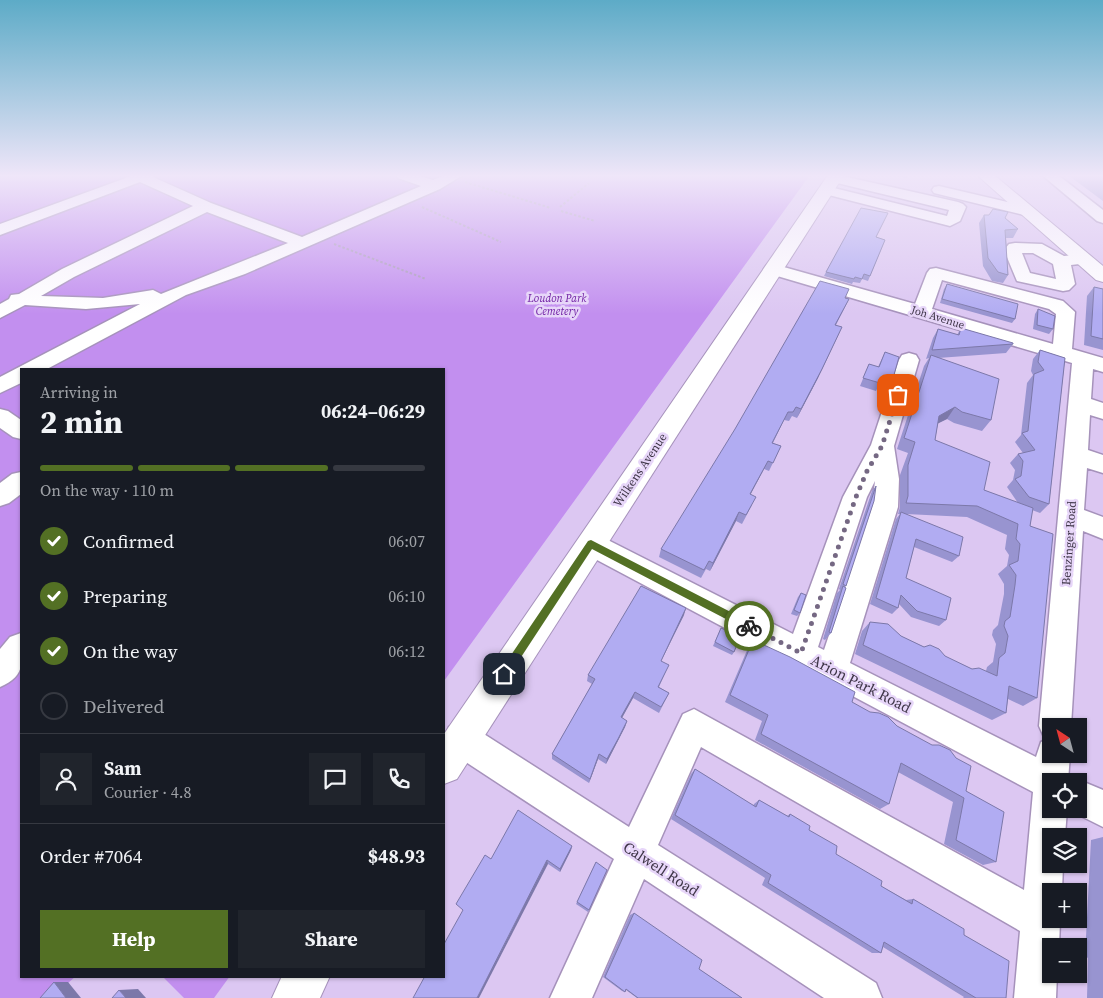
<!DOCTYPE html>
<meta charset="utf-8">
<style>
:root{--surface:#171b24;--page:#20242c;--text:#f1f3f6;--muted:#9ea1a6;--line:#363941;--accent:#537024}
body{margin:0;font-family:"Source Serif 4",serif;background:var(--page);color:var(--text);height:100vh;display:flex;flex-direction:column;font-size:19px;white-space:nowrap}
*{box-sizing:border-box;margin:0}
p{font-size:16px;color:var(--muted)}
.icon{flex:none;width:28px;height:28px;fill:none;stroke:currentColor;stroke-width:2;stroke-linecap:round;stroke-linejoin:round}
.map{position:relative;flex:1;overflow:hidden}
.side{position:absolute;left:20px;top:368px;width:425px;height:610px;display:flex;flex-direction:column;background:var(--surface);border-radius:0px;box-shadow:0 1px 4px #0004}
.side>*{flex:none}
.needle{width:32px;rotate:324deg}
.buttons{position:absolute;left:1042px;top:718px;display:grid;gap:10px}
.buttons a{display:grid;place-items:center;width:45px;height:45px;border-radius:0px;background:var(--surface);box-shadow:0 1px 4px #0004;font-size:25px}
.pin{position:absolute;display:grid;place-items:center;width:42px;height:42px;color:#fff;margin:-21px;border-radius:10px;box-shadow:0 2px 8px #0006}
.courier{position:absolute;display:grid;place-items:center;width:50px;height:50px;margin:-25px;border:4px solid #537024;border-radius:50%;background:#fff;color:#222;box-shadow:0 1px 6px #0007}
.headline em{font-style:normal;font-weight:700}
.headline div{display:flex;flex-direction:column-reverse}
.headline{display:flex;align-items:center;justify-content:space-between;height:85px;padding:0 20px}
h1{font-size:32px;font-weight:700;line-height:38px}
.bar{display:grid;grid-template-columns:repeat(4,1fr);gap:8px 5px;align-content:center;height:60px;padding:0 20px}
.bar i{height:6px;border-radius:4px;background:var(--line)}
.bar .selected{background:var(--accent)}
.bar p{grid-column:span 4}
.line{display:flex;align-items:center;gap:12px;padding:0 20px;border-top:1px solid var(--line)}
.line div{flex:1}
.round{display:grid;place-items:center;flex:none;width:52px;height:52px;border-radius:0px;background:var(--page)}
ol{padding:0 20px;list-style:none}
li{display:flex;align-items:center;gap:15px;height:55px}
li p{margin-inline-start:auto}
li .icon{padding:5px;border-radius:50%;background:var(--accent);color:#fff;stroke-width:4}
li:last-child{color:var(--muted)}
li i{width:28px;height:28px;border:2px solid var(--line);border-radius:50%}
.action{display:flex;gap:10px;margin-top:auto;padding:10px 20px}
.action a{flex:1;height:58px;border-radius:0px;background:var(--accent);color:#fff;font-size:20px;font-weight:700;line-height:58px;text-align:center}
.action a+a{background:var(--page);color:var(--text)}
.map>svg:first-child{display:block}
</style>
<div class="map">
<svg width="1103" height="998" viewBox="0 0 1103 998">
<rect width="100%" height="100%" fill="#dcc7f2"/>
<g fill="#c28fef">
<polygon points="0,175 810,175 444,681 444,369 21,369 21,976 76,976 51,998 0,998"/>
<polygon points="162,976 230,976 214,998 184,998"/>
</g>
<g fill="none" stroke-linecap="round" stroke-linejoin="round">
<defs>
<g id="minor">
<path d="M134 175H154L153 177 211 203 302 237 421 186 398 178 396 175H416L433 180 445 175H463L440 189 410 202 245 274 186 295 47 369H21V383L0 393V377L140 304 86 309 25 305 0 318V304L9 299 11 295 19 294 62 269 193 206 140 182 0 235V224ZM207 212 288 243 161 294 153 290 103 298 41 296 74 277Z"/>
<polygon points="829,175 838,175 958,202 963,204 966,207 960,221 950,226 821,193 819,190 821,187 826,186 947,216 949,210 829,181 827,178"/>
<polygon points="1042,175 1058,175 1103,210 1103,223 1097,221"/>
<polygon points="939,186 1029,207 1032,210 1029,213 1024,215 934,193 932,190 934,187"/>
<path d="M1015 243 1042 244 1064 256 1082 254 1088 255 1091 259 1088 263 1071 265 1075 284 1069 290 1063 291 1017 281 1004 250 1009 244ZM1022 253H1033L1053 264 1056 279 1030 273Z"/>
<path d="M773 264 915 304 927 273 930 269 936 268 1063 301 1075 312 1072 349 1103 358V372L1093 369 1091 399 1103 403V419L1090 415 1088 450 1103 455V473L1087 468 1084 510 1103 517V539L1083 531 1071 726H1051V754H1070L1068 781H1051V809H1079V781H1075L1079 780 1103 790V827L1067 809 1065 836H1051V864H1063L1062 891H1051V919H1060V921L1059 946H1051V974H1057L1056 998H1014L1020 931 701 747 658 845 876 983 882 998H824L644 879 592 998H550L614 859 449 751 445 739 449 727 461 723 473 727 629 827 683 714 694 709 1024 890 1033 792 582 552 578 544 582 536 591 533 600 536 793 634 843 497 871 445 899 360 902 355 909 353 916 355 919 360 894 446 899 479 898 507 850 663 1036 757 1041 742 1048 739 1044 737 1039 726 1072 363 767 273 764 269 767 265ZM942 280 1049 309 1056 314 1053 344 932 309ZM875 481 872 507 824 650 818 647 867 497Z"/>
<polygon points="0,409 8,411 21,420 21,439 13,437 0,428"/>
<polygon points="21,472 21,494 9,503 0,506 0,483 12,474"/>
<path d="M21 633C23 658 27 676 0 687V649L10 637Z"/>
</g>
<g id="major">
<polygon points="828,175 844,175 457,779 444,784 444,734"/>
<polygon points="977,175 994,175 1103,266 1103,282 1096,280"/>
<polygon points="282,976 330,976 320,998 272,998"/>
</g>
</defs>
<use href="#minor" stroke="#a692bb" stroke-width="3"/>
<use href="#major" stroke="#a692bb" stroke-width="2"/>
<g stroke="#a897ba" stroke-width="2" stroke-dasharray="2.5 2" stroke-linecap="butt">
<polyline points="465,182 551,208"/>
<polyline points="422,207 501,242"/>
<polyline points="560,207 589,183"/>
<polyline points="561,211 595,221"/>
<polyline points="334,244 426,279"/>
</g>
<use href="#minor" fill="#fff" fill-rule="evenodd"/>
<use href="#major" fill="#fff" fill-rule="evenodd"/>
</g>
<g fill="#9894d0">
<polygon points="893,175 908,175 906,178"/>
<polygon points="1068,175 1103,175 1103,201"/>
<polygon points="984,215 1005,218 1018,229 1013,238 1006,238 1008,275 1003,283 992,281 983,266 979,223"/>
<polygon points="876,237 885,240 868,281 862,279 860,283 853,282 852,284 824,276 826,272"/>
<polygon points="947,284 1015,319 1012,323 940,303 944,289"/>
<polygon points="1094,287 1103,289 1103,350 1084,345 1087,296"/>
<polygon points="845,298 849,299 836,325 818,378 797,418 792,416 789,421 784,420 773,443 781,446 769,471 764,469 750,494 752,505 742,524 736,521 710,571 706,569 701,578 659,557 661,549"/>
<polygon points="1038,309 1053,329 1049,334 1033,329 1035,314"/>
<polygon points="961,328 1013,344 1006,353 938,358 991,420 982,431 954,423 947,419 938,423 935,440 984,490 1018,503 1007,487 1013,480 1015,470 1010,463 1018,454 1023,453 1015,442 1021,435 1027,383 1033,375 1031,371 1033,359 1040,350 1065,358 1049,504 1040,513 1032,510 1030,526 1037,698 1023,706 1008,699 1006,713 992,720 855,654 862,631 870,622 972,669 986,671 987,667 993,662 996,644 992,635 993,630 998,625 1004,594 1004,584 998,574 1007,566 1009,555 1005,549 1007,535 967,517 906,514 959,556 952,562 914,547 906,578 946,620 939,626 911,617 899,604 898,608 892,614 870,604 896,519 900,514 898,514 900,507 900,475 908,453 897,449 924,366 929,358 926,359 933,338 938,329 957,335"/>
<polygon points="885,352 892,382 887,390 878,387 876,391 860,386 869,364 878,367"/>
<polygon points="876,486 831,633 825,640 823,639 837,593 840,590 839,589 872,491"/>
<polygon points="801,593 800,613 797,616 791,614 798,597"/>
<polygon points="684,615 661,661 666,671 659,687 669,693 659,713 633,698 622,718 627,721 625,727 606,764 598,759 589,783 552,759 552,754 592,684 587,681 588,675"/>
<polygon points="721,628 734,652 732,655 713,646"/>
<polygon points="753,640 852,702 966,791 996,862 983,865 944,844 953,802 898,772 889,804 880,809 755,740 762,721 725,702 748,648"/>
<polygon points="695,769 753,806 754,804 759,800 787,816 790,814 809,830 836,854 881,886 906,900 913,899 964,935 1006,998 963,998 964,997 883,947 881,953 872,953 762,885 765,878 671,819 691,774"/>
<polygon points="1103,837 1103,998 1087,998 1088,958 1085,956 1091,840"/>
<polygon points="572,846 571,850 560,872 548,864 491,859"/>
<polygon points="596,862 589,910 588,912 576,904"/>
<polygon points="634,913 699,969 742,998 637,998 626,990 625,992 622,991 603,977 630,915"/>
</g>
<g fill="#7c78a9">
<polygon points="842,327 818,378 797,418 801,409"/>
<polygon points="955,407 947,419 931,427 939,416"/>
<polygon points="768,461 764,469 746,503 750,494"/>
<polygon points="739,512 736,521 710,571 713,563"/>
<polygon points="686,608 684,615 658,667 661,661"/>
<polygon points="635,692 633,698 619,723 621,717"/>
<polygon points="627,721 625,727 606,764 607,759"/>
<polygon points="599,754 598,759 589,783 590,779"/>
<polygon points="572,846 571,850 560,872 560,869"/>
<polygon points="547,860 548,864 479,998 477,998"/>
<polygon points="54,982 68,982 81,998 66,998"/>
<polygon points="138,989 146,998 126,998 119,990"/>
</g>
<g fill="#b1acf2" stroke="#7c78a9">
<polygon points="861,208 888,213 876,237 885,240 870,276 864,274 862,279 855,277 854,279 826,272"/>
<polygon points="993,209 1008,212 1005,218 1018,229 1005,230 1008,275 998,272 988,258 984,215 989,215"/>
<polygon points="820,281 849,289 845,298 849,299 835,325 842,327 822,369 801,409 796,407 793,412 788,412 772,443 781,446 773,463 768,461 750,494 756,497 746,515 739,512 713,563 709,561 704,570 661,549 735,429"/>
<polygon points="947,284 1018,304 1015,319 942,299"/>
<polygon points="1094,287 1103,289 1103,339 1091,336"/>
<polygon points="1038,309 1055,316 1053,329 1037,325"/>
<polygon points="961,328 1013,343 1013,344 932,350 938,329 959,335"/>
<polygon points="1040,350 1065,358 1049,504 1029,497 1015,479 1021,476 1023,461 1018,454 1035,450 1022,433 1028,431 1034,374 1044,370 1038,362"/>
<polygon points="885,352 899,357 892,382 882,379 880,383 863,378 869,364 879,367"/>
<polygon points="931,355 999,379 991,420 962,412 955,407 939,416 935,440 990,462 984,490 1033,508 1030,526 1053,534 1037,698 1009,686 1006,713 863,645 870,622 888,624 901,636 924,647 930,645 939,649 945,656 972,669 979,668 997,676 999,658 1005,653 1008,636 1004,626 1005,621 1010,617 1015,585 1016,575 1009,565 1018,561 1020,544 1016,539 1018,524 977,506 906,503 908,496 908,465 915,442 904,438"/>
<polygon points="876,486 874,501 846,586 843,584"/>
<polygon points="901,512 963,537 959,556 916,539 906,578 951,598 946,620 917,611 901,595 898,608 876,598"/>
<polygon points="641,586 686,608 661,661 669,665 658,687 669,693 661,707 635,692 621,717 627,721 618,739 607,759 599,754 590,779 552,754 595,679 588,675"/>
<polygon points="843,586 846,588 831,633 829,632"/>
<polygon points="801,593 806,595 800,613 794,610"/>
<polygon points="721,628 740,637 734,652 715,642"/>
<polygon points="753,640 790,657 855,692 852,702 870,712 879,713 888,717 897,726 932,745 939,745 950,750 956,758 971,766 966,791 1004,812 996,862 956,840 964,798 901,763 889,804 761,734 768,715 730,695"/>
<polygon points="695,769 756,807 759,800 789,817 790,814 810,826 809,830 837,846 836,854 882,881 881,886 912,904 913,899 964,929 964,935 1009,961 1006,998 976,998 884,942 881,953 768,883 771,875 675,815"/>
<polygon points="518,810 572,846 560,869 547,860 477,998 413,998 425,976 444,976 444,944 463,910 456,904 485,855 491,859"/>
<polygon points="596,862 607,870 589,910 577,902"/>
<polygon points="634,913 702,960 699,969 742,998 638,998 626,989 625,992 605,977"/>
<polygon points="54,982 66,998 40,998"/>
<polygon points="119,990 126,998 112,998"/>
</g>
<linearGradient id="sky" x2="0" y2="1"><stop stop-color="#5dabc7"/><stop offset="0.56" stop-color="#efe6f9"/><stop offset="1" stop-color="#efe6f9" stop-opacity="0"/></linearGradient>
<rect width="1103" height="314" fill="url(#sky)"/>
<polygon fill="#537024" points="591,540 752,623 752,629 745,629 592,549 508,677 501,677 501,670 588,541"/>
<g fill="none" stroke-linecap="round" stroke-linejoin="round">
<polyline stroke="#756883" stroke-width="5" stroke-dasharray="0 9" points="749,626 801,653 856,497 867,471 882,446 898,395"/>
</g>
<g text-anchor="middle" stroke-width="5" stroke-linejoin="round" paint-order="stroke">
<g font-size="11" font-style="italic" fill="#7020a3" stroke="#e7d6f9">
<text x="557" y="302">Loudon Park<tspan x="557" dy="13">Cemetery</tspan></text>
</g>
<g font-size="11" fill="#3e3547" stroke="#e7d6f9">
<text transform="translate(938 317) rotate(17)" y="4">Joh Avenue</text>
</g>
<g font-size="12" fill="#3e3547" stroke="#e7d6f9">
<text transform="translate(640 470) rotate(-56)" y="4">Wilkens Avenue</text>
<text transform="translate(1069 543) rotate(-86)" y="4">Benzinger Road</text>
</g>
<g font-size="15" fill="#3e3547" stroke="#e7d6f9">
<text transform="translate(861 684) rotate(27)" y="5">Arion Park Road</text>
<text transform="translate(661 869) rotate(33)" y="5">Calwell Road</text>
</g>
</g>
</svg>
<div class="buttons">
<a><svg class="needle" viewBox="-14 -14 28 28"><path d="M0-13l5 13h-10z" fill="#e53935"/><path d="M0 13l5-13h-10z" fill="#9ea1a6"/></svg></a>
<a><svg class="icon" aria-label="locate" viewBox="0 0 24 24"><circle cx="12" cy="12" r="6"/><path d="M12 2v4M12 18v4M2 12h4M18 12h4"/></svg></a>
<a><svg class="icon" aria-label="layers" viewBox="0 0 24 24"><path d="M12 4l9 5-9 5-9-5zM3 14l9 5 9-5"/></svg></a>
<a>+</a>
<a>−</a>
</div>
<div class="pin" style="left:898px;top:395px;background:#ea580c"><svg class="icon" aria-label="bag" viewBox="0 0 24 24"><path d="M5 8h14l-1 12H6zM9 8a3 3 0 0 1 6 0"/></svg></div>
<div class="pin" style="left:504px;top:674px;background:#1f2937"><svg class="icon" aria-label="home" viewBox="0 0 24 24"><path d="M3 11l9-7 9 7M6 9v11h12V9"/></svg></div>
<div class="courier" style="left:749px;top:626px"><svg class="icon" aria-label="bike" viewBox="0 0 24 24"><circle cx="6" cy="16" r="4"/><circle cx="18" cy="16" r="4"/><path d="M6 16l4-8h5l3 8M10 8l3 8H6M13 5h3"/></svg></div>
<section class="side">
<div class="headline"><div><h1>2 min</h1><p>Arriving in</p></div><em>06:24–06:29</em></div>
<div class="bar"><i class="selected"></i><i class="selected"></i><i class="selected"></i><i></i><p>On the way · 110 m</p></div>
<ol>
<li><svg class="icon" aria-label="check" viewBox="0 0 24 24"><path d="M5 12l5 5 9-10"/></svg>Confirmed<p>06:07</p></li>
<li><svg class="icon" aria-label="check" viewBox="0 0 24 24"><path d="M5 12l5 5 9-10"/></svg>Preparing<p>06:10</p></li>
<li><svg class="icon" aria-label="check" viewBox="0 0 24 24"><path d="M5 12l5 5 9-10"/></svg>On the way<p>06:12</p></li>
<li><i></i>Delivered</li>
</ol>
<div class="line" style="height:90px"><a class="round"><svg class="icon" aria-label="person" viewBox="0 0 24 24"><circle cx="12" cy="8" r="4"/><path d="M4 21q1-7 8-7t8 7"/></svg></a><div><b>Sam</b><p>Courier · 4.8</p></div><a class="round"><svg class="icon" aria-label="chat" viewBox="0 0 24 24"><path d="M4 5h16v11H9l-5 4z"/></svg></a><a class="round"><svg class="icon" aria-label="phone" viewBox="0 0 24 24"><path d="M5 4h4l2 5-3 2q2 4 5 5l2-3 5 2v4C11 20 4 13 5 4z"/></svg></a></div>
<div class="line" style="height:65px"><div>Order #7064</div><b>$48.93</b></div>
<div class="action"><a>Help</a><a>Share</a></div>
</section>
</div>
